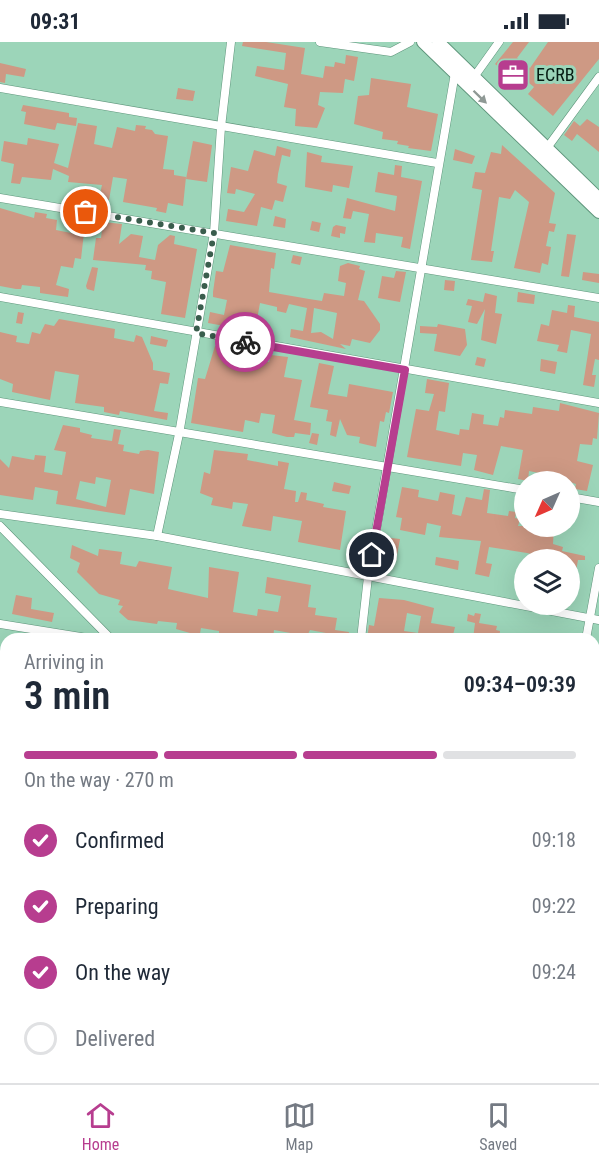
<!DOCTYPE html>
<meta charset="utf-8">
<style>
:root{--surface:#fff;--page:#f2f2f3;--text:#1f2937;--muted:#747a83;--line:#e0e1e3;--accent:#b73d8f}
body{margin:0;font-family:"Roboto Condensed",sans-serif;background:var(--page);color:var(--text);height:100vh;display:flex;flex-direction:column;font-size:22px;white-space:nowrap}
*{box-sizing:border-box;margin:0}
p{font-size:20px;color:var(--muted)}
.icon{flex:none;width:33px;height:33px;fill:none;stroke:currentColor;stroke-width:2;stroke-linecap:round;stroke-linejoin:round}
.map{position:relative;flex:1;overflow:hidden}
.details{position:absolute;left:0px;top:591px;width:600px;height:450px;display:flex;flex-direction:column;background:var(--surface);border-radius:18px 18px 0 0;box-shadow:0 6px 24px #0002}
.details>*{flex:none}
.needle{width:39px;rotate:225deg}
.fabs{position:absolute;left:514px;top:429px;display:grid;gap:12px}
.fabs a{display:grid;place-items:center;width:66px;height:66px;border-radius:50%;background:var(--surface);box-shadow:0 6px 24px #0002;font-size:30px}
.pin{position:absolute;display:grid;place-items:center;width:51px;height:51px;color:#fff;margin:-26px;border:3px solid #fff;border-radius:50%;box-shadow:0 2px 6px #0007}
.courier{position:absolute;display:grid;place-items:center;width:60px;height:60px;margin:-30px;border:4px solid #b73d8f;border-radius:50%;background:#fff;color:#222;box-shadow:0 2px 8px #0007}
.head em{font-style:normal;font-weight:600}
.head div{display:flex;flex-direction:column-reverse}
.head{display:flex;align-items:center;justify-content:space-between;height:102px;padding:0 24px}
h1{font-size:39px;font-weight:600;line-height:45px}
.bar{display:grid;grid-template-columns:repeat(4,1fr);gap:9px 6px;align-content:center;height:72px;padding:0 24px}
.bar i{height:8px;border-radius:4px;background:var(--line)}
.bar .active{background:var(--accent)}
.bar p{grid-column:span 4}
ol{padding:0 24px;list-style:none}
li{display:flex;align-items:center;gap:18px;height:66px}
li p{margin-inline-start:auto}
li .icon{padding:6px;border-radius:50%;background:var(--accent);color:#fff;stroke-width:4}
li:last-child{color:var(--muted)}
li i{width:33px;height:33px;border:3px solid var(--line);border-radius:50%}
.status{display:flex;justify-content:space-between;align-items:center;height:42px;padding:0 30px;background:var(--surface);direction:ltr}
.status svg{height:16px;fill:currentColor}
.tab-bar{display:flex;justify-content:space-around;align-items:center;height:84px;border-top:2px solid var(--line);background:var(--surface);font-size:16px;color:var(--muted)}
.tab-bar a{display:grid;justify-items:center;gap:3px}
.tab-bar .active{color:var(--accent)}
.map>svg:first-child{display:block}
</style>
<div class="status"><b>09:31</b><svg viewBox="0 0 49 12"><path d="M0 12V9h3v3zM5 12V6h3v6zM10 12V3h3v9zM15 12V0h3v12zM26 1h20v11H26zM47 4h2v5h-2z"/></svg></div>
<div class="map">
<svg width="599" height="1041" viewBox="0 0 599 1041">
<rect width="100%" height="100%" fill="#9cd5b9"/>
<polygon fill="#b9ad3f" points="594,702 599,703 599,1020 594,1020"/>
<g fill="#ce9984" fill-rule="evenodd">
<polygon points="243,0 266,0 305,6 301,32 323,36 325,24 334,25 335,20 345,22 346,13 358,15 354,39 345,37 343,51 320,50 318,63 325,66 317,86 295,84 296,67 284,65 288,42 255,34 257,24 284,28 286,11 242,4"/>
<polygon points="513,0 529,0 517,16 530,26 548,0 599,0 599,17 553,74 528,52 534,45 514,29 510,34 495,22"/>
<polygon points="0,21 26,27 24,35 6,32 5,41 0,40"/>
<polygon points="371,36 411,42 407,65 438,72 431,109 408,106 409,104 397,102 398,99 382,97 383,90 354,82 358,54 369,53"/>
<polygon points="178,46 195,49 193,59 176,57"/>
<polygon points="23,63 69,71 69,75 77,76 76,84 57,81 55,88 24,82 26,70 21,69"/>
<polygon points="587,77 599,85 599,110 577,92 572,99 564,93 574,79 580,84"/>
<polygon points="78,81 97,84 94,102 112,106 117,85 135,89 136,83 146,84 145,87 152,88 155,92 168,94 163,127 174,128 174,133 186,135 183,164 168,161 166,171 156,169 157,166 123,160 127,137 113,135 109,158 99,156 102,143 68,140 69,134 53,127 51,138 22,135 20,142 11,141 14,122 1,119 4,99 27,103 28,96 59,102 54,121 68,126"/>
<polygon points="193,99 212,103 207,140 186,137"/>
<polygon points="502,103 555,151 549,181 556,182 554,190 549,189 546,204 551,205 548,223 542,221 540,231 514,226 529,160 515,148 510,157 499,155 491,209 494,209 492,220 471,218 482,148 472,146 475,130 485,131 491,110 501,112"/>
<polygon points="277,104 291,108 290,115 282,113 278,132 277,141 287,144 283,160 275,158 272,168 261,165 257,184 226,179 228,167 244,170 255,152 236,147 235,152 227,151 231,125 248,129 254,108 275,114"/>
<polygon points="455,107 475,114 472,122 453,118"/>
<polygon points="307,110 322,114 321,120 353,124 349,146 333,143 332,150 305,145"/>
<polygon points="395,123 402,124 401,135 422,139 410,207 401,205 403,195 376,191 375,201 364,200 369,172 353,169 351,177 343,176 347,156 395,169 397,154 375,150 378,130 394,133"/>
<polygon points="0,166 34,176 35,170 47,172 46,176 57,178 56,188 76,192 77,181 85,182 81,217 75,216 73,226 61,224 56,243 69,247 68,255 40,251 40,245 22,243 21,247 16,247 0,244"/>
<polygon points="275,174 286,177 285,186 273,184"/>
<polygon points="312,179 321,181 319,190 310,188"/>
<polygon points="103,180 122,182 119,202 131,192 143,194 139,215 155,218 158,203 170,193 175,194 174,202 197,207 185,276 161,272 166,240 151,237 152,229 145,228 146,223 93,218 96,196 101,196"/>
<polygon points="336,183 346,185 345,192 340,191 340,196 331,194 333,185"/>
<polygon points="567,192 576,193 569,235 561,234"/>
<path d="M230 203 276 211 274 227 271 226 269 250 309 257 322 259 324 251 344 254 346 241 338 239 340 224 348 221 360 224 359 227 365 229 358 258 364 259 380 282V288L370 301 352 297 350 304 340 302 346 307 290 295 291 287 303 289 307 266 289 262 286 271 277 269V265L260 261 256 283 242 280 241 287 208 281 210 270 224 273 227 258 213 255V250L216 229 223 230ZM314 266 337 271 333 297 321 290 311 291Z"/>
<polygon points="293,213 302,215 300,223 291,221"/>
<polygon points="92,225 98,226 94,249 87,247 86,244"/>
<polygon points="396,229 406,230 400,260 378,256 382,234 394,236"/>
<polygon points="583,230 599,232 599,241 582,238"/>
<polygon points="445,238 455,239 454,249 444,248"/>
<polygon points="518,250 535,253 534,262 517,260"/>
<polygon points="485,251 497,254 495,271 502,272 496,302 481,298 485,267 477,282 468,280 472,264 466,263 468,257 483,260"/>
<polygon points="568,263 575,264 574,275 599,280 599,318 595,317 592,333 596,333 594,345 583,343 591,292 571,288 567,311 557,309 559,303 537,299 541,282 549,284 552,268 567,271"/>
<polygon points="18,270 24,271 22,282 16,281"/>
<polygon points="59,277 115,287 114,296 134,300 136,293 142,295 153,321 153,328 170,331 168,342 160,341 154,369 168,371 167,378 120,369 119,373 104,370 104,365 75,361 79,333 55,329 50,358 12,350 13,342 0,337 0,290 17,294 16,300 29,302 32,290 40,292 45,282 54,284"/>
<polygon points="438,282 465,287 467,303 460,314 434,309 437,292 420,291 420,284 437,285"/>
<polygon points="151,294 168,298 166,305 150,302"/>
<polygon points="215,304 242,309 243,305 252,306 256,309 255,317 269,320 271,313 288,315 284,335 302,338 294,378 311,381 310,393 295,391 294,395 287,395 272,391 275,373 261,371 259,381 245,378 243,390 191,381 198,336 205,337"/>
<polygon points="477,315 486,317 484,325 475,323"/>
<polygon points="541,317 557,320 555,332 540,329"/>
<polygon points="319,321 334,324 328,352 347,355 349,342 393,350 389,371 386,370 384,380 380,379 376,405 359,401 360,395 347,393 340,377 336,395 330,393 332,380 326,379 328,368 310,365"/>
<polygon points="427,337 449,341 445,370 439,369 436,388 459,393 460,387 469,388 472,371 484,373 483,382 498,384 500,375 504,376 505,368 532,372 533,365 559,369 560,361 599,371 597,397 593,396 592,403 580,402 577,419 593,423 587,449 575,447 576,442 570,440 555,437 554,440 543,440 544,432 529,429 528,439 518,437 523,408 501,404 493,433 474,428 477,413 463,411 461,424 407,415 416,367 429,369 434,352 425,351"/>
<path d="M63 383 80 386V390L92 393 91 396 112 399 114 387 121 388 118 402 124 403 123 409 139 412 140 409 148 408 159 410 154 452 130 447 125 473 56 462 58 449 35 445 33 458 0 453V417L9 426 12 414 34 418 35 413 46 414 44 430 62 433 66 410 54 408ZM96 435 111 438 106 465 76 457 80 439 95 442Z"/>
<polygon points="312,391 319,392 317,403 309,401"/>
<polygon points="214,408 248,412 247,418 278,424 278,419 289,421 284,447 296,449 295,460 298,460 301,450 307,451 306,458 324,462 323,465 346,469 340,508 298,500 302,479 273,474 271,489 242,484 248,462 233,460 232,467 211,463 213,456 200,451 204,430 210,432"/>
<polygon points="334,440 351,444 349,452 332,449"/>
<polygon points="402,445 419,448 418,455 438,459 440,450 455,453 452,472 461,474 466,455 482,458 484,447 490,448 487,471 508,474 509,469 516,470 515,476 520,477 518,484 554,484 553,502 563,505 562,509 585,514 585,518 578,518 574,540 570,540 570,518 540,518 540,514 527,511 489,505 486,521 492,522 489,535 475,532 481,499 439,495 441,484 427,481 425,493 400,488 402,476 396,475"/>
<polygon points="391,496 400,497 396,519 387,517"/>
<polygon points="72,503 98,514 99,507 122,510 120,522 136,525 139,519 172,525 168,547 208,556 209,525 239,530 233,570 257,574 258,567 278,570 281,554 265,551 267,535 311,543 308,565 316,566 315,573 337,576 335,588 349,590 348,597 327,597 326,591 310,588 307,594 274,588 273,597 230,597 219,594 219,589 201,586 199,597 196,597 189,595 190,591 176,587 177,581 158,579 157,582 128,578 119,570 123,564 118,563 120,558 99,552 77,530 80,521 70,516"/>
<polygon points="436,515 459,519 458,528 435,523"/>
<polygon points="16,553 32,556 31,567 54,571 52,580 12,572"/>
<path d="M379 556 404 558 434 566 431 581 455 585 452 597H367L369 583 374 584ZM407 571 421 574 418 591 404 589Z"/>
<polygon points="475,571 481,572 479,581 497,584 496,588 500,589 499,597 473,597 475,581 467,579 468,572 474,574"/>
</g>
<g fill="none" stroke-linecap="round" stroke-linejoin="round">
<defs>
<g id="minor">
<polyline points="320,0 391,10 410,0"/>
<polyline points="474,35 499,0"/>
<polyline points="0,46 437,121"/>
<polyline points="547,106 599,35"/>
<polyline points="0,156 599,256"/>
<polyline points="0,255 599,361"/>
<polyline points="0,360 525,448"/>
<polyline points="570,455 599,460"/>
<polyline points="0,472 157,494 599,578"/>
<polyline points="0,484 111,597"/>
<polyline points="157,494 179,392 214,191 221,85 231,0"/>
<polyline points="0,582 93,597"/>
<polyline points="361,597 368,535 455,31"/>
<polyline points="586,597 599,526"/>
<polyline points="0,687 6,688"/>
<polyline points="594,688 599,689"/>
<polyline points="0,793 6,794"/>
<polyline points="0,899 6,900"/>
<polyline points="0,1005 6,1006"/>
<polyline points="180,1035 215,1041"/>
<polyline points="561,1035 567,1041"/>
<polyline points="75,1041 76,1035"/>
<polyline points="293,1041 293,1035"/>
<polyline points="519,1041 521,1035"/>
</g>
<g id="primary">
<polyline points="423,0 599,170"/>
<polyline points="438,0 599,157"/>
</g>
</defs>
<use href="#minor" stroke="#5e957b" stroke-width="9"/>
<use href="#primary" stroke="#5e957b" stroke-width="14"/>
<use href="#minor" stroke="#fff" stroke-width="8"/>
<use href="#primary" stroke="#fff" stroke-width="12"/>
</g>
<defs><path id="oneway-solid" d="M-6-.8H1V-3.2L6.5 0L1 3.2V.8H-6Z" transform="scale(1.5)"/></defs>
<use fill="#8f9995" href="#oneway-solid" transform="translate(480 55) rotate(44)"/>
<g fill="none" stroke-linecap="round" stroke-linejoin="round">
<polyline stroke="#3a5d4d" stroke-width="6" stroke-dasharray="0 10.8" points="86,170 214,191 196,291 245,300"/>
<polyline stroke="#b73d8f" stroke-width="8" points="245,300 405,328 372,513"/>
</g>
<defs>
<symbol id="office-square" viewBox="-11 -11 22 22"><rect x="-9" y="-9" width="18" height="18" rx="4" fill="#b73d8f" stroke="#9cd5b9"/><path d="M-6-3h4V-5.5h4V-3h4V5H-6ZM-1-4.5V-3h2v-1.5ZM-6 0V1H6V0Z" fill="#fff"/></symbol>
</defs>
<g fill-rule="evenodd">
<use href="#office-square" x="494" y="14" width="38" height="38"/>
</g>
<g text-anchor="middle" stroke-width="6" stroke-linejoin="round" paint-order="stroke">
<g font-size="18" fill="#061c13" stroke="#9cd5b9" text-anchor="start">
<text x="536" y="39">ECRB</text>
</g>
</g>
</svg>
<div class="fabs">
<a><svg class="needle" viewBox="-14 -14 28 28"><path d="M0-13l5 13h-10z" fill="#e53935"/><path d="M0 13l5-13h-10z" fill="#747a83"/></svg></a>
<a><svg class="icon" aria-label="layers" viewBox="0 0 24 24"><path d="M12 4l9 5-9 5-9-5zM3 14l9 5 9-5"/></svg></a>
</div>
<div class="pin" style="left:86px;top:170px;background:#ea580c"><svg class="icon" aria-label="bag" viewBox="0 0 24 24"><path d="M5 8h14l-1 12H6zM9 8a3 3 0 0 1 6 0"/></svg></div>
<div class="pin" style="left:372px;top:513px;background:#1f2937"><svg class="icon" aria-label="home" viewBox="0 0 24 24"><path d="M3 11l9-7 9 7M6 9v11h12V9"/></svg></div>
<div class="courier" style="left:245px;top:300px"><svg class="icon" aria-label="bike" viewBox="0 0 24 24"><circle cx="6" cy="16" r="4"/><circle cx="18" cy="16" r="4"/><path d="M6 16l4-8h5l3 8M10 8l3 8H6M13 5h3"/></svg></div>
<section class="details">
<div class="head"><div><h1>3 min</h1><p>Arriving in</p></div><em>09:34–09:39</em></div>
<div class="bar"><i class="active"></i><i class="active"></i><i class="active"></i><i></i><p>On the way · 270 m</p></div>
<ol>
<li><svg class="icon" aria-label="check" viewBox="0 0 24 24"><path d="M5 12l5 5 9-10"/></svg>Confirmed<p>09:18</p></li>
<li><svg class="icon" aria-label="check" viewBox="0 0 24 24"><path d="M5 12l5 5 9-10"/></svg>Preparing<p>09:22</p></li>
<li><svg class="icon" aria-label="check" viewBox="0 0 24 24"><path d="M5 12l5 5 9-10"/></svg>On the way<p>09:24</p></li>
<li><i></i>Delivered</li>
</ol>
</section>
</div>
<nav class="tab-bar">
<a class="active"><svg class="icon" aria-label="home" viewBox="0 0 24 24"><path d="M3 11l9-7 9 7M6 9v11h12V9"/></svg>Home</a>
<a><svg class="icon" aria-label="map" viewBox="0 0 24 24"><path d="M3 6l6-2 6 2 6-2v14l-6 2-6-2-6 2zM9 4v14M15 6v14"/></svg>Map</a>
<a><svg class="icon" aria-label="saved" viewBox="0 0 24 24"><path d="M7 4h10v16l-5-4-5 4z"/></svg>Saved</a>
</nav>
